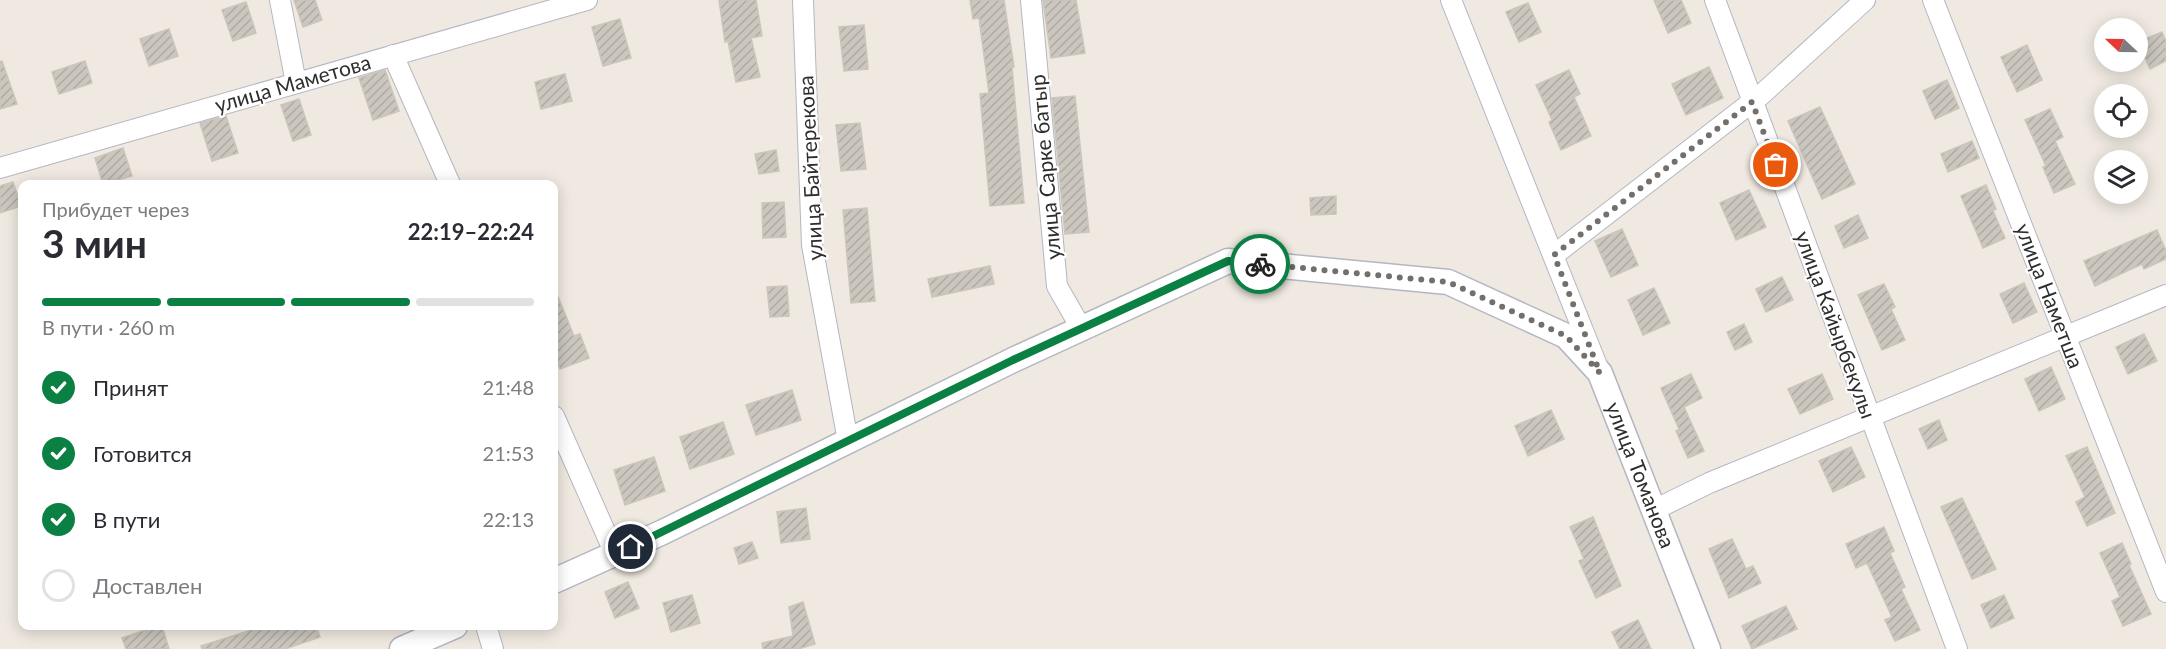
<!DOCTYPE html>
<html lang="ru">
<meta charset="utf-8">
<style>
:root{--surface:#fff;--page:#f2f2f3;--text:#2b2b33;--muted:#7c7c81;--line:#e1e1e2;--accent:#0b8043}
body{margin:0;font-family:Lato,sans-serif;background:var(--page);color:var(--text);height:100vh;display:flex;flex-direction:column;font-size:22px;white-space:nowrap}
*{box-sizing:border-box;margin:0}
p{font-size:20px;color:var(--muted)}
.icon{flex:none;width:33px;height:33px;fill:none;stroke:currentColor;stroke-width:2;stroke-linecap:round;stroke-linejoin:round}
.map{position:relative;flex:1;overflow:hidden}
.panel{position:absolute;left:18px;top:180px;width:540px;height:450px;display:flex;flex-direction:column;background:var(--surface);border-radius:12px;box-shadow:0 3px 15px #0003}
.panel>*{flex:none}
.needle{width:39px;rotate:292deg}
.tools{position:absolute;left:2094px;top:18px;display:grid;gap:12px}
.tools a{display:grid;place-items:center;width:54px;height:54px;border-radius:50%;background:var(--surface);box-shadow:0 3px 15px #0003;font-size:30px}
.pin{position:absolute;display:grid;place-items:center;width:51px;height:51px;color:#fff;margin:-26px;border:3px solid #fff;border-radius:50%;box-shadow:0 2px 6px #0007}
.courier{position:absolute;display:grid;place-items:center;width:60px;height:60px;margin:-30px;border:4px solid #0b8043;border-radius:50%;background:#fff;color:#222;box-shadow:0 2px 8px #0007}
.overview em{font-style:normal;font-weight:700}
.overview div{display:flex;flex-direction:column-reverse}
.overview{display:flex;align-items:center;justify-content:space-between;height:102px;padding:0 24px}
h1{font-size:39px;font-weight:700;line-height:45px}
.bar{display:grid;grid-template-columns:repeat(4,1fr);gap:9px 6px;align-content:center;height:72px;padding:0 24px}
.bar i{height:8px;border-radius:4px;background:var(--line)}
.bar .selected{background:var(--accent)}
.bar p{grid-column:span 4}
ol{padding:0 24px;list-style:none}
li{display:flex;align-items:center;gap:18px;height:66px}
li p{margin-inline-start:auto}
li .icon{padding:6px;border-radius:50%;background:var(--accent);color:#fff;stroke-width:4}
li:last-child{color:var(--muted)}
li i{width:33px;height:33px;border:3px solid var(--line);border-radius:50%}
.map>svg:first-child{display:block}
</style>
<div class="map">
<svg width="2166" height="649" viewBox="0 0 2166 649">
<defs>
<pattern id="building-hatch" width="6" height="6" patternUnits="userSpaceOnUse" patternTransform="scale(1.5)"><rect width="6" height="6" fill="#cbc7bf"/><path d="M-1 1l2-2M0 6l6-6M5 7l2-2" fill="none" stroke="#afaba4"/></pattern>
</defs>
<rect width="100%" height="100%" fill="#efe9e1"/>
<g fill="url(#building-hatch)" stroke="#cbc5ba" stroke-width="1.5">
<polygon points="294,0 315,0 322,20 303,27"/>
<polygon points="719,0 756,0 762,36 751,38 760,77 736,82 728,41 725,42"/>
<polygon points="970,0 1004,0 1014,67 1012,67 1024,203 990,206 980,94 989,93 979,18 973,19"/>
<polygon points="1043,0 1076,0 1085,53 1051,58"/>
<polygon points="1654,0 1681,0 1691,23 1668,33"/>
<polygon points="246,2 256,33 233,41 222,10"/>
<polygon points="1528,3 1541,32 1519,42 1506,12"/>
<polygon points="620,19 631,58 603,66 592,27"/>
<polygon points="864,25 868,69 844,71 839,27"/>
<polygon points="169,29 178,56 149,66 140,39"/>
<polygon points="2162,32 2166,41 2166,61 2150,69 2138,42"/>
<polygon points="2027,45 2042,80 2017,92 2001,57"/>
<polygon points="2,61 17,104 0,109 0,62"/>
<polygon points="85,61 92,83 59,94 52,72"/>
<polygon points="1709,67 1723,98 1686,115 1672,84"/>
<polygon points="385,70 399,111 373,120 359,78"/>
<polygon points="1569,70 1580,94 1574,97 1591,136 1561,150 1549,122 1552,120 1536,85"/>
<polygon points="565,74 572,101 541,109 535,82"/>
<polygon points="1947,80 1959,108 1935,119 1923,91"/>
<polygon points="1075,96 1089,232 1065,234 1052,98"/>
<polygon points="299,99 311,135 293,141 281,105"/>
<polygon points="1820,107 1855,184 1822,199 1788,121"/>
<polygon points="2050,109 2063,137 2055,141 2075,184 2054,193 2043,167 2046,166 2025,120"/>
<polygon points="226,116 238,153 212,161 200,123"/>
<polygon points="860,123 866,169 841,171 836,125"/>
<polygon points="1972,141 1979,158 1948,172 1941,154"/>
<polygon points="123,148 132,176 103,184 95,158"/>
<polygon points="776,150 779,171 759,174 755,154"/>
<polygon points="13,182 21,206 0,213 0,186"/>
<polygon points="1986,185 1996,209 1993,211 2005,238 1983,248 1961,196"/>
<polygon points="1749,190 1766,227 1736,240 1720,203"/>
<polygon points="1336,196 1336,214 1311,215 1310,198"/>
<polygon points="784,202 786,237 763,238 762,203"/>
<polygon points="867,208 875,301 851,303 843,210"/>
<polygon points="1858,215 1868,238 1844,248 1835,226"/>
<polygon points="1622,229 1638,265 1611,277 1595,241"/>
<polygon points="2157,230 2166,251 2166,259 2144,269 2142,264 2095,286 2084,261"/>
<polygon points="990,266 994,284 932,297 928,279"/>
<polygon points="1782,277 1793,300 1766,312 1756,289"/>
<polygon points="2024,283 2037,312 2013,323 2000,294"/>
<polygon points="1884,284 1895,307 1891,309 1905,340 1882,350 1858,295"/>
<polygon points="787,286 789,316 770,317 767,287"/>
<polygon points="554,287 574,336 580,334 589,358 560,369 554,352"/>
<polygon points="1654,288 1670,323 1643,335 1628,300"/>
<polygon points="1744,324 1752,342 1735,350 1727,332"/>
<polygon points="2144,334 2157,361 2128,374 2116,347"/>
<polygon points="2051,367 2065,399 2039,411 2025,379"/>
<polygon points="1691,374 1702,398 1684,407 1704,451 1688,458 1676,431 1679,429 1661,388"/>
<polygon points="1822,374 1833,399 1800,414 1788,389"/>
<polygon points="792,390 801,420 756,435 746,405"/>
<polygon points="1551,410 1564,439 1528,456 1515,426"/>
<polygon points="1939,420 1947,440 1928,449 1919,429"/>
<polygon points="723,422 734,454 690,469 680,437"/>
<polygon points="1851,447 1865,477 1833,492 1819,461"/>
<polygon points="2087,447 2115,513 2087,526 2076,502 2085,497 2066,456"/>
<polygon points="654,457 665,491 625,505 614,470"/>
<polygon points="1962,498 1996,569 1972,579 1941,507"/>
<polygon points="806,508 810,539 781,543 777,512"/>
<polygon points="1593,517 1621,586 1596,598 1579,561 1584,559 1570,527"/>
<polygon points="1884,527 1894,551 1890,553 1905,587 1901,589 1920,630 1895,641 1885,620 1892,617 1867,563 1856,568 1846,544"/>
<polygon points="1732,539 1746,569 1753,566 1761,583 1729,598 1709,549"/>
<polygon points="752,542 758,558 739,564 734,548"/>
<polygon points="2122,543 2131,564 2129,565 2151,614 2123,626 2112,601 2120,597 2100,553"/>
<polygon points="628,582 639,608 615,618 605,592"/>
<polygon points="692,595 700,623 671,632 663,603"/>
<polygon points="2004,595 2014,618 1991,628 1981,605"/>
<polygon points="803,602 815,644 798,649 763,649 762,643 793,636 789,607"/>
<polygon points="1786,606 1797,629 1752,649 1742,626"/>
<polygon points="1638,620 1651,649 1620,649 1612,632"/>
<polygon points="157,626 162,626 169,649 126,649 122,638"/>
<polygon points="264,626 316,626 320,637 285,649 202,649 201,646"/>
</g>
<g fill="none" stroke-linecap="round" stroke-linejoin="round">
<defs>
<g id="minor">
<polyline points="280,0 296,83"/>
<polyline points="803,0 812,245 848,441"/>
<polyline points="1031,0 1057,286 1081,328"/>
<polyline points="1451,0 1598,368"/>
<polyline points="1715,0 1957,649"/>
<polyline points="1933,0 2166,592"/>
<polyline points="393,55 450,184"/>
<polyline points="0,168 587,0"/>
<polyline points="1554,255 1761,95 1865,0"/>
<polyline points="554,416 615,554"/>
<polyline points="1654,510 1709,483 2166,295"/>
<polyline points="486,626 493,649"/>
</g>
<g id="tertiary">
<path id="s1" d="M554 581 663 532 1013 360 1228 261 1448 282 1566 336 1600 373 1708 649"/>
<polyline points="402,649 455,626"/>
</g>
</defs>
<use href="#minor" stroke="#b4b7c1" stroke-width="22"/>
<use href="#tertiary" stroke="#b4b7c1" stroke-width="27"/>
<use href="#minor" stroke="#fff" stroke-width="20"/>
<use href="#tertiary" stroke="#fff" stroke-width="24"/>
</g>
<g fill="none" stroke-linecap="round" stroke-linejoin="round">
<polyline stroke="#726f6d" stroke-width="6" stroke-dasharray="0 10.8" points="1260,264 1448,282 1566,336 1600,373 1554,255 1752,102 1776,165"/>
<polyline stroke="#0b8043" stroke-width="8" points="631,547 1013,360 1228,261 1260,264"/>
</g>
<g text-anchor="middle" stroke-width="4.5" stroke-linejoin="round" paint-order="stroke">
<g font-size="21" fill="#2e2e2e" stroke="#fff">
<text transform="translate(293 84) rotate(-16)" y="7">улица Маметова</text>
<text transform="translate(1046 167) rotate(-95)" y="7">улица Сарке батыр</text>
<text transform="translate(811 168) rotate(-93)" y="7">улица Байтерекова</text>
<text transform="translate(2049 296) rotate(69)" y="7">улица Наметша</text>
<text transform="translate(1835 325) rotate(70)" y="7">улица Кайырбекулы</text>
<text dy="7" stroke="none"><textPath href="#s1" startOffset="1257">улица Томанова</textPath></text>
</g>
</g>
</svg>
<div class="tools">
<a><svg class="needle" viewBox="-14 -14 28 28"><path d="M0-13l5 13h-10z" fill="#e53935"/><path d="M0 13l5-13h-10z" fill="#7c7c81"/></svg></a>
<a><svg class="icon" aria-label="locate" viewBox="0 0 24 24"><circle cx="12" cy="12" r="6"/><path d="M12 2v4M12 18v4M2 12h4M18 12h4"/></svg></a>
<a><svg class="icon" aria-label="layers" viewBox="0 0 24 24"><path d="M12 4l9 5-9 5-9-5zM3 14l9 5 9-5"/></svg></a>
</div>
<div class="pin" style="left:1776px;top:165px;background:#ea580c"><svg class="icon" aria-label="bag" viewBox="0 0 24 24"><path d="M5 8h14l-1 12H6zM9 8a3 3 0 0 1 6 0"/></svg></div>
<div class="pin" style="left:631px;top:547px;background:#1f2937"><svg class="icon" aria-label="home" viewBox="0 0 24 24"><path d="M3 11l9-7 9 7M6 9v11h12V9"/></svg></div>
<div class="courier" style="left:1260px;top:264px"><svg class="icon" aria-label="bike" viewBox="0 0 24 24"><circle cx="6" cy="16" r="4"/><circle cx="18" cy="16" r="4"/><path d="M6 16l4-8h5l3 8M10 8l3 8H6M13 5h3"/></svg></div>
<section class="panel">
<div class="overview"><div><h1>3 мин</h1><p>Прибудет через</p></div><em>22:19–22:24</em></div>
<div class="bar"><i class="selected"></i><i class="selected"></i><i class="selected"></i><i></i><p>В пути · 260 m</p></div>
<ol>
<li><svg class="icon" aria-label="check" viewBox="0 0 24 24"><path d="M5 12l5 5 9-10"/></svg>Принят<p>21:48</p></li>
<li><svg class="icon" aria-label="check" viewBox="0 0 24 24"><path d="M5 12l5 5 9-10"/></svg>Готовится<p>21:53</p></li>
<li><svg class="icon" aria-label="check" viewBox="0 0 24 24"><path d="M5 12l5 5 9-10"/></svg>В пути<p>22:13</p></li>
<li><i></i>Доставлен</li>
</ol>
</section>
</div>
